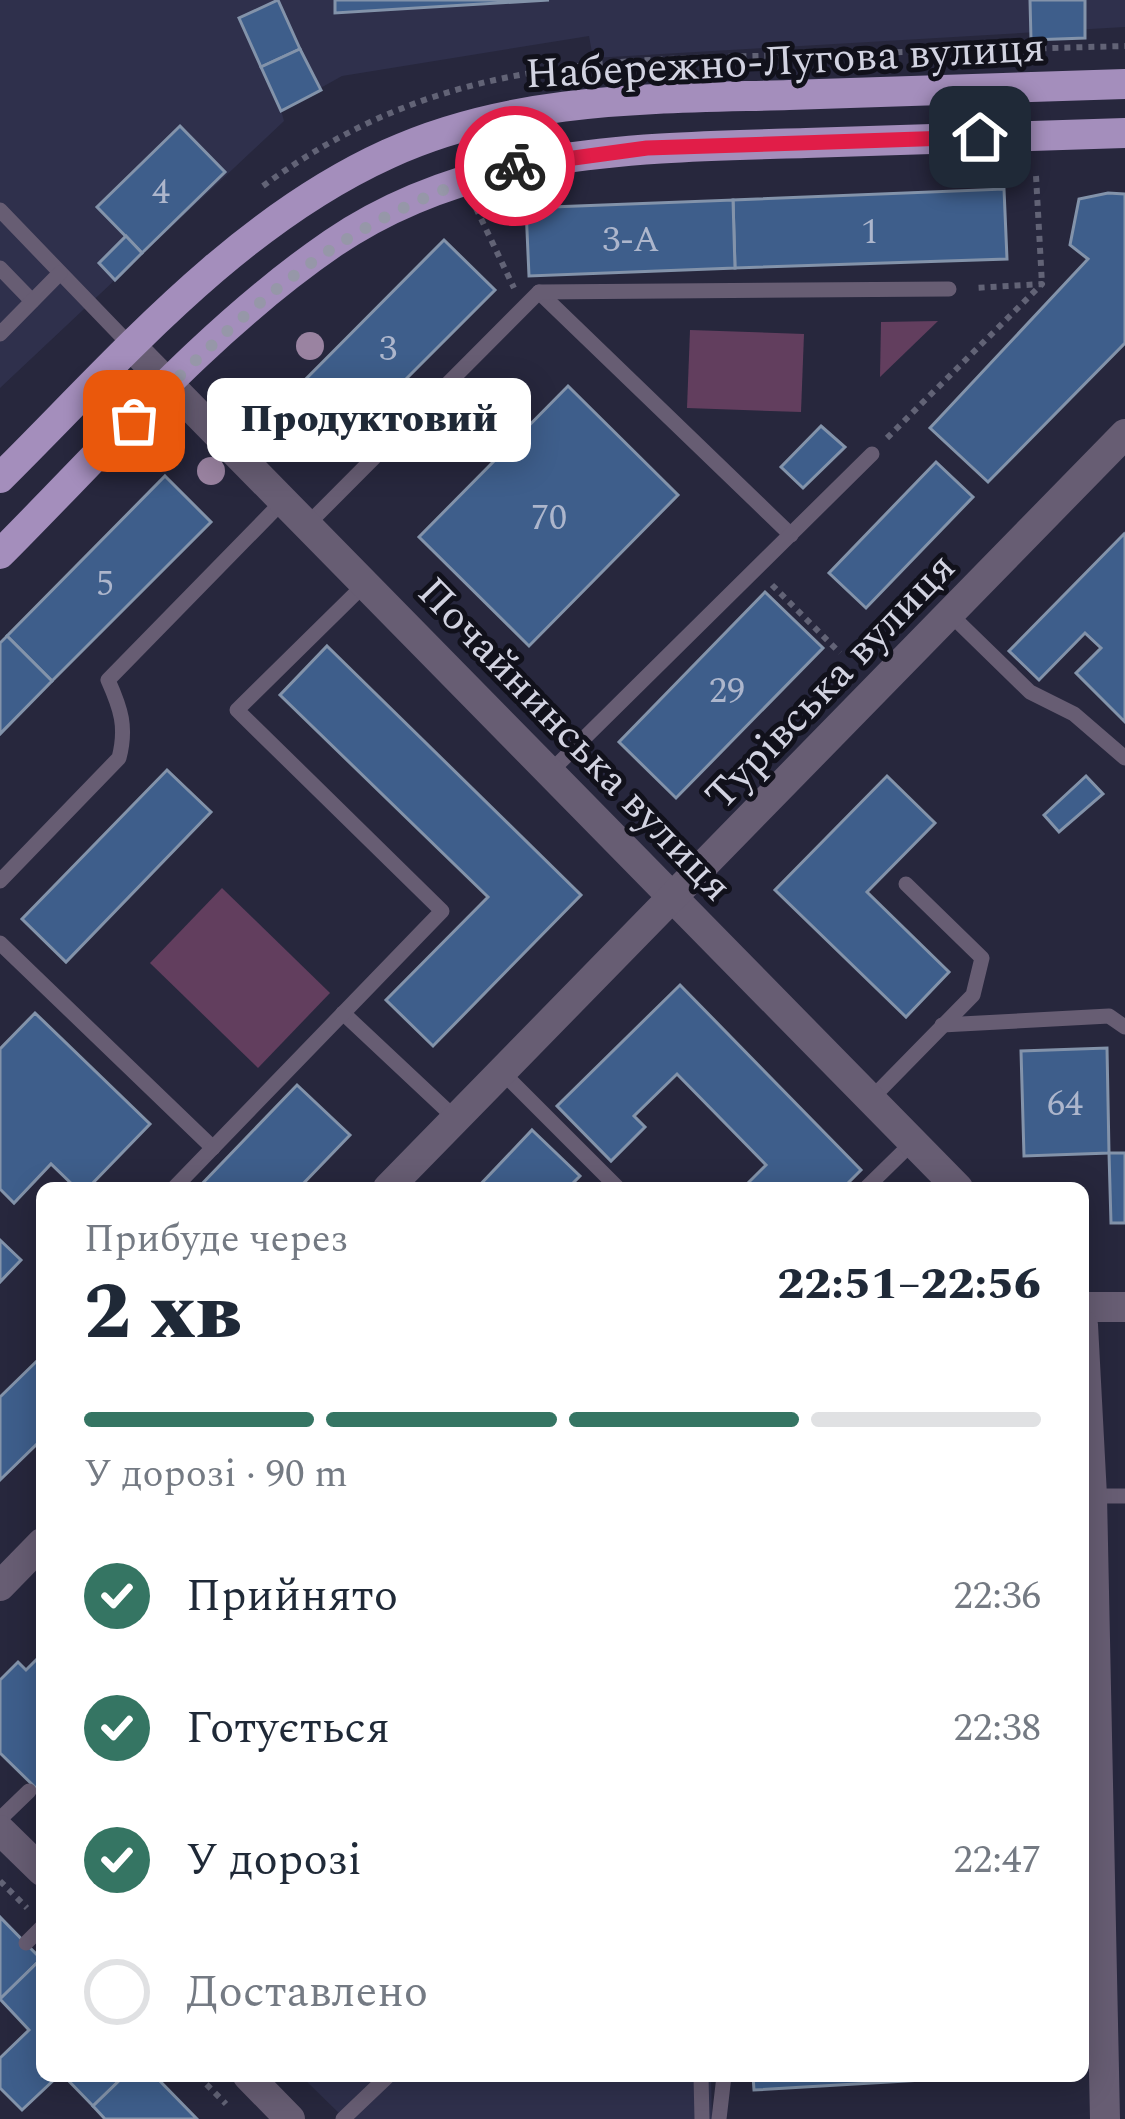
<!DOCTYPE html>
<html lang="uk">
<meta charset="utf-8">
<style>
:root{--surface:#fff;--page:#f6f6f7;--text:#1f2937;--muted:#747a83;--line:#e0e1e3;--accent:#357563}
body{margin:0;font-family:Spectral,serif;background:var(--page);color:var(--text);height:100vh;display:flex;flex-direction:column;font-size:45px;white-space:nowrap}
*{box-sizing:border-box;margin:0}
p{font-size:39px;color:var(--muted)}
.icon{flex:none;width:66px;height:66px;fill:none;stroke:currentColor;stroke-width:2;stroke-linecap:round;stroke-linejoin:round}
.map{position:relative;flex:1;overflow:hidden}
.sheet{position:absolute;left:36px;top:1182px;width:1053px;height:900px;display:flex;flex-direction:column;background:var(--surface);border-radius:18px;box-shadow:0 6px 30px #0003}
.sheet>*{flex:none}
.pin{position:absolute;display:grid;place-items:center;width:102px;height:102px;color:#fff;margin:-51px;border-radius:24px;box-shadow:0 6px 18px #0006}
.courier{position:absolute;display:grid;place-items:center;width:120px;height:120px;margin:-60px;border:9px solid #e11d48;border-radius:50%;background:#fff;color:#222;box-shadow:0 3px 15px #0007}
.bubble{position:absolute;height:84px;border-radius:18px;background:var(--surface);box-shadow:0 6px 30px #0003;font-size:39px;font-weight:800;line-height:84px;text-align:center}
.head em{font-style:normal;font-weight:800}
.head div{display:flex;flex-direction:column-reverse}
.head{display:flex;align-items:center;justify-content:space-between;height:204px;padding:0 48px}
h1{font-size:78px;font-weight:800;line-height:90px}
.bar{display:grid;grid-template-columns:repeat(4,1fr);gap:18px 12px;align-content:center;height:144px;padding:0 48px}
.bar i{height:15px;border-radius:9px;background:var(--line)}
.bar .selected{background:var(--accent)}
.bar p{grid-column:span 4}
ol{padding:0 48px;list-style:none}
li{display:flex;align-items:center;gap:36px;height:132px}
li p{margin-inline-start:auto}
li .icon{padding:12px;border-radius:50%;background:var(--accent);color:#fff;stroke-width:4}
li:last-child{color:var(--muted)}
li i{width:66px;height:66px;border:6px solid var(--line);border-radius:50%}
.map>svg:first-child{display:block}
</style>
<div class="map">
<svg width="1125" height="2119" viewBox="0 0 1125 2119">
<rect width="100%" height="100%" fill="#27273d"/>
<g fill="#2f304c">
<polygon points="0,0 1125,0 1125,27 593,58 589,36 342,76 281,110 284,121 0,388"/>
<polygon points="301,2076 711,2076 712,2119 345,2119"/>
</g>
<g fill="#623e5e">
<polygon points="938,321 880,377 881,322"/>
<polygon points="690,330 804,334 801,412 687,408"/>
<polygon points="222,888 330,993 258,1068 150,963"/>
</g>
<g fill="#3e5e8b" stroke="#8393aa" stroke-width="3">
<polygon points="278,0 300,49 261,67 239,18"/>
<polygon points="335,0 549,0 335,13"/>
<polygon points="1030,0 1085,0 1085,38 1031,40"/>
<polygon points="300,49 321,90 281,111 261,67"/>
<polygon points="180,126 225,172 142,253 97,207"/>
<polygon points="1004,189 1007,259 735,268 733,200"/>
<polygon points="1108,193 1125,194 1125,343 988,482 930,428 1088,259 1070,245 1079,199"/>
<polygon points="733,200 735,268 529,276 526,208"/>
<polygon points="126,236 142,253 115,280 99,263"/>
<polygon points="444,240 495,290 334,451 283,402"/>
<polygon points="568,386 678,495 529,646 419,537"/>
<polygon points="821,426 845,447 803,488 781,467"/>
<polygon points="936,462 973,497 866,608 829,573"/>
<polygon points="165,476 211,522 52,681 7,636"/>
<polygon points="1124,534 1125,536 1125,722 1076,673 1101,648 1085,633 1039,680 1009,651"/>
<polygon points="765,592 823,648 676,798 619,742"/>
<polygon points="7,636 52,681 0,734 0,643"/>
<polygon points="327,646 581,895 433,1046 386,1000 488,897 280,695"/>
<polygon points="167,770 211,812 66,962 22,919"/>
<polygon points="887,776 935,823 867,892 949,972 906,1017 775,890"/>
<polygon points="1086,776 1103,794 1059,832 1044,815"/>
<polygon points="680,985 861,1170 843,1188 743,1188 766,1165 677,1074 634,1116 645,1127 611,1161 557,1106"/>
<polygon points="35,1013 150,1124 88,1188 76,1188 51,1164 14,1203 0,1189 0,1049"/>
<polygon points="1107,1048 1109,1153 1024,1156 1021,1051"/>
<polygon points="297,1085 350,1135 299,1188 198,1188"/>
<polygon points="532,1130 580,1176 568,1188 477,1188"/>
<polygon points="1109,1153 1125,1153 1125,1223 1111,1223"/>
<polygon points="0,1240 21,1260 0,1282"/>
<polygon points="42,1356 42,1439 0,1480 0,1397"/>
<polygon points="42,1654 42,1794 0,1753 0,1680 18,1662 26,1670"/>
<polygon points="0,1917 41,1959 0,1999"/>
<polygon points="41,1959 42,2076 58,2076 22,2110 0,2088 0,2058 29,2030 0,1999"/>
<polygon points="64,2076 124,2076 93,2106"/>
<polygon points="124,2076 155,2076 197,2119 105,2119 93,2106"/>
<polygon points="753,2076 991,2076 754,2090"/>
</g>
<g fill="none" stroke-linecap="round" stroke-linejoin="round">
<g stroke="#626376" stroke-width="6" stroke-dasharray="6 6" stroke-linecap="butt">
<polyline points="1036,176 1042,284"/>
<path d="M263 186C433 61 592 60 795 55 905 52 1015 49 1125 46"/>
<polyline points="476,208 514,288"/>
<polyline points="887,438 1042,284 974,288"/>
<polyline points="772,585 840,653"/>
<polyline points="0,1881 27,1908"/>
<polyline points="198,2076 226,2104"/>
</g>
<g stroke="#675d73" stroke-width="15">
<polyline points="0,210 131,346"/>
<polyline points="0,268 32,301"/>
<polyline points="539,292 791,535"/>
<polyline points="0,334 60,273"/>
<polyline points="308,524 539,292 949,289"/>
<polyline points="951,615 1030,692 1074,714 1125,758"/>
<polyline points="550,772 872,454"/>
<path d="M0 881 119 758C127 727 121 709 108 680L284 500"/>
<polyline points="0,943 213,1148"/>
<polyline points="343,1013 456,1119"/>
<polyline points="942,1025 1109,1016 1125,1027"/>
<polyline points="502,1072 618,1188"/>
<polyline points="871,1099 973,995 982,958 906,884"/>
<polyline points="174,1188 442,911 237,710 365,584"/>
<polyline points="866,1188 913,1142"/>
<polyline points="1092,1496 1125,1496"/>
<polyline points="0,1819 29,1791"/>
<polyline points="26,1943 42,1927"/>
<polyline points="701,2076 702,2119"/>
<polyline points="343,2119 388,2076"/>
<polyline points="719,2119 724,2076"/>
</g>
<g stroke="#675d73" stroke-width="30">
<polyline points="133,348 958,1188"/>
<polyline points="388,1188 1125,434"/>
<polyline points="1083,1307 1125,1307"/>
<polyline points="1083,1325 1092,1496 1105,2119"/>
<polyline points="0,1586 42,1543"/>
<polyline points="0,1830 42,1871"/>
<polyline points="248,2076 290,2119"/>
</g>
<g stroke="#a48ebc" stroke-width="30">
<path d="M0 478C118 361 234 224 388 154 514 96 654 99 789 95 901 91 1013 87 1125 84"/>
<path d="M0 554C106 448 209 328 333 243 474 147 642 148 806 143 913 139 1019 136 1125 133"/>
</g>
</g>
<g fill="#9a83a1">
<circle cx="310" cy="346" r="14"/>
<circle cx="211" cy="471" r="14"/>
</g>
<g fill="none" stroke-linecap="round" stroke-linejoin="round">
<path stroke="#9697a8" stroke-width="12" stroke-dasharray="0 21.6" d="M134 421C252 303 350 211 515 166"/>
<polyline stroke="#e11d48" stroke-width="15" points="515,166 647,148 980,137"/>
</g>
<g text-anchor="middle" stroke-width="10" stroke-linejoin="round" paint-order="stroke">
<g font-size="36" fill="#adb6cc">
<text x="161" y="203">4</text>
<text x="870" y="243">1</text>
<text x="631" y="251">3-А</text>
<text x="388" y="360">3</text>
<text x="549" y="529">70</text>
<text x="105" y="595">5</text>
<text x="727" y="702">29</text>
<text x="1065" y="1115">64</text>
</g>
<g font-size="42" fill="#d2d3e1" stroke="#11111b">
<text transform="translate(785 59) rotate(-3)" y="15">Набережно-Лугова вулиця</text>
<text transform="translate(829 680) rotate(-46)" y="15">Турівська вулиця</text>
<text transform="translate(576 738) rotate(46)" y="15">Почайнинська вулиця</text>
</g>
</g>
</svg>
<div class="pin" style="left:134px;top:421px;background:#ea580c"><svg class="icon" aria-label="bag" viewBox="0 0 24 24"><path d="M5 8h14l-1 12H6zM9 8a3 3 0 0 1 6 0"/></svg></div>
<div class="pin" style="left:980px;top:137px;background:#1f2937"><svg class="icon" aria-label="home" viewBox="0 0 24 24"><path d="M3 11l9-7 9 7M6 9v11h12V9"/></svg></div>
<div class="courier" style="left:515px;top:166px"><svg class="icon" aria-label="bike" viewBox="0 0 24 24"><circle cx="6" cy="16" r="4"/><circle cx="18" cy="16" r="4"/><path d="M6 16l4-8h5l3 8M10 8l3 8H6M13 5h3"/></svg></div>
<div class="bubble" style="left:207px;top:378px;width:324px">Продуктовий</div>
<section class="sheet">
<div class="head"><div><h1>2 хв</h1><p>Прибуде через</p></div><em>22:51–22:56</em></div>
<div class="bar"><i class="selected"></i><i class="selected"></i><i class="selected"></i><i></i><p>У дорозі · 90 m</p></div>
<ol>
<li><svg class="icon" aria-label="check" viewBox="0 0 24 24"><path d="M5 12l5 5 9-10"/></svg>Прийнято<p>22:36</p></li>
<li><svg class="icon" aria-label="check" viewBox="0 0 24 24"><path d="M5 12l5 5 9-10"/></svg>Готується<p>22:38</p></li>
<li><svg class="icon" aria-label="check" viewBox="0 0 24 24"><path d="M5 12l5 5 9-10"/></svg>У дорозі<p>22:47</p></li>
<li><i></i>Доставлено</li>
</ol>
</section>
</div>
